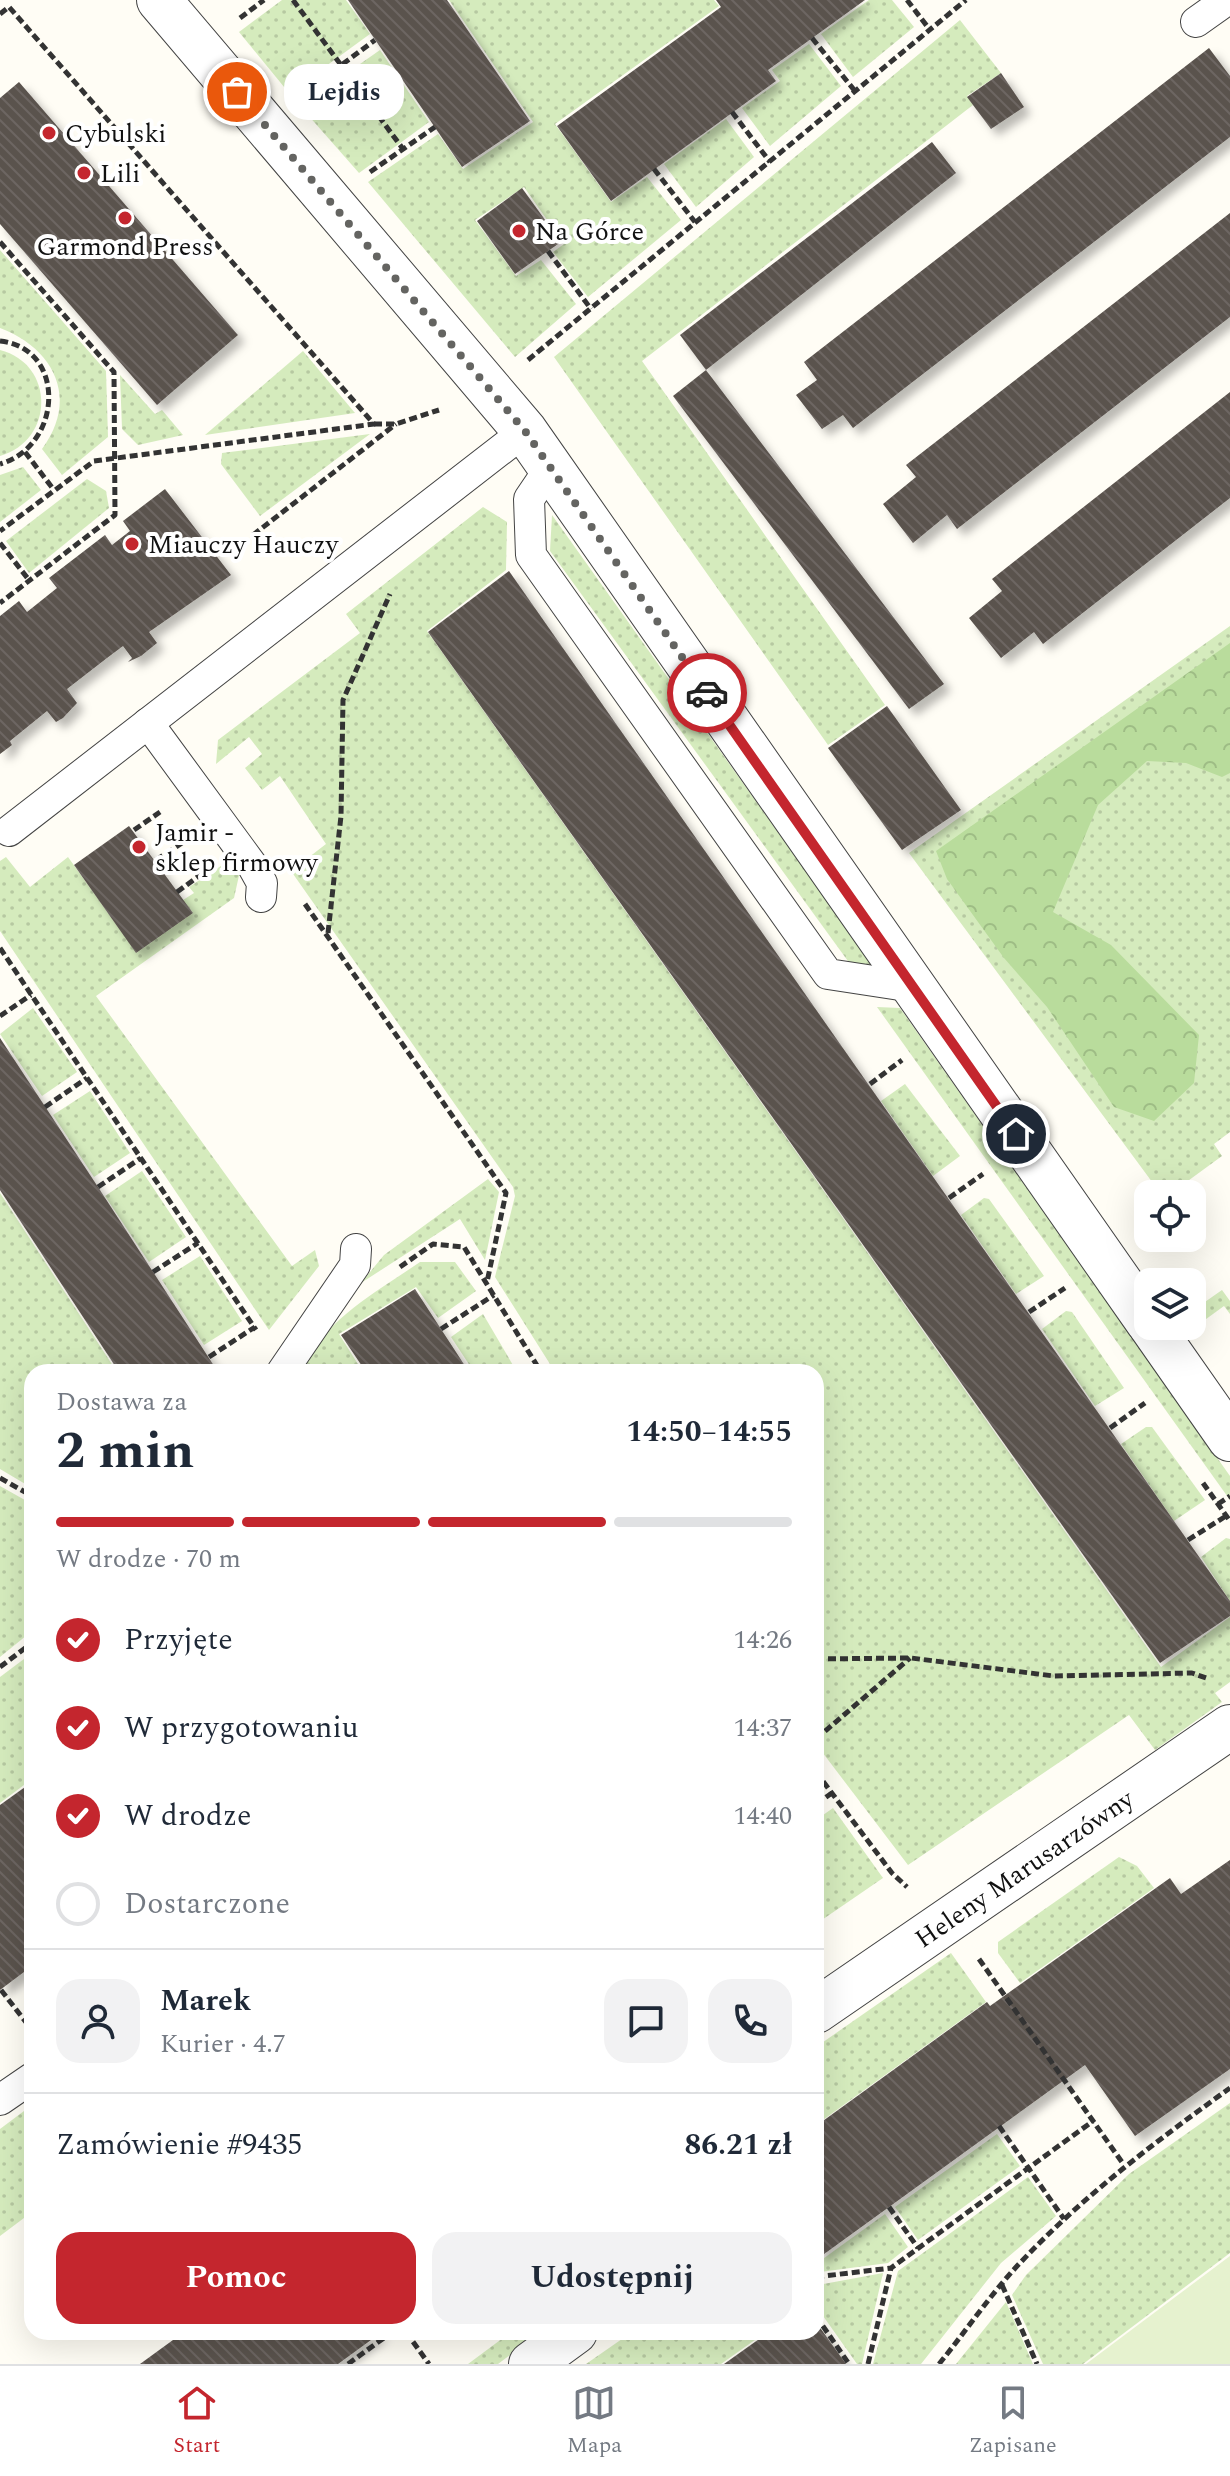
<!DOCTYPE html>
<html lang="pl">
<meta charset="utf-8">
<style>
:root{--surface:#fff;--page:#f2f2f3;--text:#1f2937;--muted:#747a83;--line:#e0e1e3;--accent:#c4262e}
body{margin:0;font-family:Spectral,serif;background:var(--page);color:var(--text);height:100vh;display:flex;flex-direction:column;font-size:30px;white-space:nowrap}
*{box-sizing:border-box;margin:0}
p{font-size:26px;color:var(--muted)}
.icon{flex:none;width:44px;height:44px;fill:none;stroke:currentColor;stroke-width:2;stroke-linecap:round;stroke-linejoin:round}
.map{position:relative;flex:1;overflow:hidden}
.drawer{position:absolute;left:24px;top:1364px;width:800px;height:976px;display:flex;flex-direction:column;background:var(--surface);border-radius:24px;box-shadow:0 8px 32px #0002}
.drawer>*{flex:none}
.fabs{position:absolute;left:1134px;top:1180px;display:grid;gap:16px}
.fabs a{display:grid;place-items:center;width:72px;height:72px;border-radius:16px;background:var(--surface);box-shadow:0 8px 32px #0002;font-size:40px}
.pin{position:absolute;display:grid;place-items:center;width:68px;height:68px;color:#fff;margin:-34px;border:4px solid #fff;border-radius:50%;box-shadow:0 2px 8px #0007}
.courier{position:absolute;display:grid;place-items:center;width:80px;height:80px;margin:-40px;border:6px solid #c4262e;border-radius:50%;background:#fff;color:#222;box-shadow:0 2px 10px #0007}
.bubble{position:absolute;height:56px;border-radius:24px;background:var(--surface);box-shadow:0 8px 32px #0002;font-size:26px;font-weight:700;line-height:56px;text-align:center}
.overview em{font-style:normal;font-weight:700}
.overview div{display:flex;flex-direction:column-reverse}
.overview{display:flex;align-items:center;justify-content:space-between;height:136px;padding:0 32px}
h1{font-size:52px;font-weight:700;line-height:60px}
.bar{display:grid;grid-template-columns:repeat(4,1fr);gap:12px 8px;align-content:center;height:96px;padding:0 32px}
.bar i{height:10px;border-radius:6px;background:var(--line)}
.bar .selected{background:var(--accent)}
.bar p{grid-column:span 4}
.line{display:flex;align-items:center;gap:20px;padding:0 32px;border-top:2px solid var(--line)}
.line div{flex:1}
.round{display:grid;place-items:center;flex:none;width:84px;height:84px;border-radius:24px;background:var(--page)}
ol{padding:0 32px;list-style:none}
li{display:flex;align-items:center;gap:24px;height:88px}
li p{margin-inline-start:auto}
li .icon{padding:8px;border-radius:50%;background:var(--accent);color:#fff;stroke-width:4}
li:last-child{color:var(--muted)}
li i{width:44px;height:44px;border:4px solid var(--line);border-radius:50%}
.action{display:flex;gap:16px;margin-top:auto;padding:16px 32px}
.action a{flex:1;height:92px;border-radius:24px;background:var(--accent);color:#fff;font-size:32px;font-weight:700;line-height:92px;text-align:center}
.action a+a{background:var(--page);color:var(--text)}
.dock{display:flex;justify-content:space-around;align-items:center;height:112px;border-top:2px solid var(--line);background:var(--surface);font-size:22px;color:var(--muted)}
.dock a{display:grid;justify-items:center;gap:4px}
.dock .selected{color:var(--accent)}
.map>svg:first-child{display:block}
</style>
<div class="map">
<svg width="1230" height="2364" viewBox="0 0 1230 2364">
<defs>
<pattern id="green-dots" width="8" height="8" patternUnits="userSpaceOnUse" patternTransform="scale(2)"><rect width="8" height="8" fill="#d5ebbd"/><path d="M2 2h.1M6 6h.1" fill="none" stroke="#b6c8a1" stroke-width="1.8" stroke-linecap="round"/></pattern>
<pattern id="forest-crowns" width="20" height="18" patternUnits="userSpaceOnUse" patternTransform="scale(2)"><rect width="20" height="18" fill="#b9dc9c"/><path d="M2 6a3 3 0 1 1 6 0M12 15a3 3 0 1 1 6 0" fill="none" stroke="#9ebc85"/></pattern>
<pattern id="building-back-hatch" width="6" height="6" patternUnits="userSpaceOnUse" patternTransform="scale(2)"><rect width="6" height="6" fill="#5a524d"/><path d="M-1 5l2 2M0 0l6 6M5-1l2 2" fill="none" stroke="#6d6662"/></pattern>
<filter id="shadow"><feDropShadow dx="7" dy="7" stdDeviation="4" flood-color="#0004"/></filter>
</defs>
<rect width="100%" height="100%" fill="#fffdf5"/>
<g fill="url(#green-dots)">
<polygon points="282,0 346,0 370,34 289,93 239,32"/>
<polygon points="449,0 714,0 719,6 555,124 611,202 647,177 681,220 588,297 553,252 564,244 524,187 475,220 516,276 541,260 576,304 515,357 368,182 438,134 463,169 533,122"/>
<polygon points="869,0 892,0 914,27 853,77 821,34"/>
<polygon points="960,20 1001,73 967,96 973,105 642,361 885,705 828,745 554,357"/>
<polygon points="809,44 841,86 770,146 742,108 780,81 772,70"/>
<polygon points="380,50 429,122 359,173 300,106"/>
<polygon points="726,119 754,157 696,207 664,164"/>
<path d="M0 250 106 371 108 437 62 475 42 449C79 399 55 349 0 328Z"/>
<path d="M0 350C55 364 55 440 0 456Z"/>
<polygon points="303,351 355,413 205,435"/>
<polygon points="120,375 155,414 162,410 183,435 138,445 122,429"/>
<polygon points="370,434 260,516 221,464 222,453"/>
<polygon points="23,467 41,490 0,522 0,475"/>
<polygon points="87,479 106,491 109,508 29,573 6,541"/>
<polygon points="483,507 507,522 506,570 427,631 1161,1667 1230,1617 1230,1682 1215,1693 1222,1702 1155,1750 1129,1715 908,1865 816,1744 816,1372 555,1372 495,1277 515,1196 513,1187 291,871 326,844 280,776 262,790 245,768 262,754 249,737 216,764 218,740 360,633 346,614"/>
<polygon points="552,515 874,967 853,968 550,551"/>
<polygon points="1230,626 1230,1132 1214,1144 1222,1156 1170,1194 1161,1194 909,853"/>
<polygon points="6,857 30,887 68,857 136,952 192,912 183,900 194,893 189,887 230,860 240,871 234,898 96,996 292,1266 315,1250 319,1266 269,1330 0,931 0,861"/>
<polygon points="877,1007 900,1008 1230,1476 1230,1500"/>
<polygon points="33,1008 77,1072 42,1096 0,1034"/>
<polygon points="905,1084 960,1156 933,1176 881,1101"/>
<polygon points="90,1091 130,1153 94,1177 53,1115"/>
<polygon points="142,1171 186,1237 149,1262 105,1196"/>
<polygon points="488,1179 499,1192 485,1260 460,1219 361,1283 384,1255"/>
<polygon points="0,1193 117,1372 32,1372 32,1488 0,1469"/>
<polygon points="984,1198 989,1199 1044,1276 1016,1294 961,1215"/>
<polygon points="200,1256 242,1321 204,1345 162,1280"/>
<path d="M420 1262H455L476 1291 438 1318 416 1287 339 1334 363 1372H301C323 1320 375 1293 420 1262Z"/>
<polygon points="1222,1290 1230,1301 1230,1314 1224,1306 1191,1330 1192,1311"/>
<polygon points="1066,1311 1072,1312 1124,1388 1095,1406 1042,1329"/>
<polygon points="483,1314 517,1372 474,1372 451,1337"/>
<polygon points="1146,1427 1152,1427 1205,1500 1174,1521 1121,1444"/>
<polygon points="0,1486 32,1504 32,1631 0,1657"/>
<polygon points="1226,1538 1230,1539 1230,1601 1201,1557"/>
<polygon points="32,1653 32,1779 0,1803 0,1677"/>
<polygon points="833,1808 883,1878 816,1924 816,1820"/>
<polygon points="1119,1857 1137,1866 1154,1888 1020,1983 998,1953 998,1942"/>
<polygon points="951,1953 986,2002 816,2125 816,2047"/>
<polygon points="1230,2103 1230,2253 1083,2364 1043,2364 1012,2295 1026,2275 1129,2174"/>
<polygon points="32,2105 32,2212 0,2236 0,2129"/>
<polygon points="997,2134 1020,2166 918,2240 895,2207"/>
<polygon points="1028,2177 1056,2216 1001,2263 921,2364 873,2364 898,2271"/>
<polygon points="885,2214 908,2247 888,2263 820,2272 820,2261"/>
<polygon points="883,2273 862,2364 857,2364 816,2306 818,2285"/>
<polygon points="1006,2302 1033,2364 956,2364"/>
<polygon points="511,2332 541,2332 498,2364 468,2364"/>
<polygon points="632,2332 766,2332 721,2364 586,2364"/>
</g>
<polygon fill="url(#forest-crowns)" points="1230,643 1230,773 1222,777 1186,763 1147,761 1098,805 1053,912 1111,945 1199,1035 1194,1083 1154,1121 1114,1107 1047,1007 1004,958 947,879 936,851"/>
<polygon fill="#e6f2cf" points="1230,2256 1230,2364 1086,2364"/>
<g fill="url(#building-back-hatch)" filter="url(#shadow)">
<polygon points="348,0 447,0 530,121 462,167"/>
<polygon points="716,0 865,0 768,70 776,81 611,201 557,126 721,7"/>
<polygon points="1209,48 1230,76 1230,137 853,428 843,415 822,429 796,395 817,380 804,362"/>
<polygon points="1001,73 1024,107 991,129 967,97"/>
<polygon points="19,82 238,335 157,405 0,224 0,98"/>
<polygon points="932,142 956,173 706,370 680,335"/>
<polygon points="522,188 561,242 515,274 477,221"/>
<polygon points="1230,213 1230,317 957,529 947,515 913,543 883,504 916,477 906,465"/>
<polygon points="706,370 944,684 909,709 673,396"/>
<polygon points="1230,392 1230,498 1043,644 1034,632 1001,658 969,618 1002,591 992,579"/>
<polygon points="165,489 231,575 149,632 157,643 141,656 128,662 132,658 123,646 107,658 67,689 77,703 63,718 56,722 47,711 10,741 12,745 0,754 0,616 19,601 27,612 57,588 49,578 105,535 112,545 130,531 123,521"/>
<polygon points="509,571 1230,1601 1230,1616 1160,1663 428,632"/>
<polygon points="887,706 961,810 902,850 828,748"/>
<polygon points="129,826 193,913 136,953 74,865"/>
<polygon points="0,1038 98,1187 218,1372 119,1372 0,1190"/>
<polygon points="415,1289 441,1329 469,1372 366,1372 341,1335"/>
<polygon points="32,1782 32,1966 0,1990 0,1805"/>
<polygon points="1230,1860 1230,2069 1135,2136 1085,2065 820,2257 816,2251 816,2126 987,2002 990,2006 1170,1878 1181,1894"/>
<polygon points="816,2322 846,2364 724,2364 769,2332 816,2332"/>
<polygon points="184,2332 382,2332 338,2364 140,2364"/>
</g>
<g fill="none" stroke-linecap="round" stroke-linejoin="round">
<defs>
<g id="lane">
<polyline points="1196,22 1227,0"/>
<polyline points="550,468 529,499 531,555 828,974 913,987"/>
<polyline points="148,723 252,865 262,883 261,897"/>
<polyline points="9,831 525,431"/>
<polyline points="282,1372 355,1265 356,1249"/>
<polyline points="0,2100 32,2078"/>
</g>
<g id="street">
<polyline points="159,0 525,431 1148,1322"/>
<polyline points="1151,1326 1230,1439"/>
<path id="s1" d="M816 2011 1230 1727"/>
<polyline points="531,2364 575,2332"/>
</g>
</defs>
<use href="#lane" stroke="#444" stroke-width="32"/>
<use href="#street" stroke="#444" stroke-width="46"/>
<g stroke="#333" stroke-width="5" stroke-dasharray="8 4" stroke-linecap="butt">
<polyline points="293,0 403,149"/>
<polyline points="907,0 930,30"/>
<polyline points="0,14 9,7 374,424 94,461 0,531"/>
<polyline points="240,18 264,0"/>
<polyline points="812,38 855,91"/>
<polyline points="304,93 375,40"/>
<polyline points="732,112 770,162"/>
<polyline points="654,169 695,222"/>
<polyline points="370,172 435,127"/>
<polyline points="0,242 114,372 115,515 0,603"/>
<polyline points="548,251 591,309"/>
<path d="M0 341C67 348 63 446 0 464"/>
<polyline points="528,360 966,0"/>
<polyline points="374,424 396,424 439,410"/>
<polyline points="25,452 54,490"/>
<polyline points="253,535 396,424"/>
<polyline points="0,543 29,580"/>
<polyline points="134,830 160,812"/>
<polyline points="156,860 182,843"/>
<polyline points="177,892 203,873"/>
<polyline points="305,904 506,1193 487,1282"/>
<polyline points="328,933 341,816 343,700 390,594"/>
<polyline points="0,948 256,1330"/>
<polyline points="0,1016 31,995"/>
<polyline points="870,1084 902,1060"/>
<polyline points="45,1107 87,1078"/>
<polyline points="98,1187 141,1158"/>
<polyline points="949,1198 983,1174"/>
<polyline points="400,1267 433,1244 464,1247 541,1372"/>
<polyline points="153,1272 198,1243"/>
<polyline points="1029,1312 1065,1288"/>
<polyline points="441,1329 494,1295"/>
<polyline points="209,1357 255,1327"/>
<polyline points="1110,1428 1145,1403"/>
<polyline points="0,1478 32,1496"/>
<polyline points="1203,1483 1230,1521"/>
<polyline points="1218,1504 1230,1496"/>
<polyline points="1188,1540 1226,1516"/>
<polyline points="816,1659 911,1658 1054,1676 1192,1673 1209,1679"/>
<polyline points="0,1667 32,1643"/>
<polyline points="816,1739 910,1658"/>
<polyline points="816,1772 892,1873 907,1887"/>
<polyline points="816,1804 832,1793"/>
<polyline points="979,1959 1124,2165"/>
<polyline points="1,1990 32,2030"/>
<polyline points="999,2126 1064,2219"/>
<polyline points="889,2207 918,2248"/>
<polyline points="816,2277 891,2268 1093,2121"/>
<polyline points="1002,2285 1037,2364"/>
<polyline points="816,2316 849,2364"/>
<polyline points="406,2332 429,2364"/>
<polyline points="348,2364 392,2332"/>
<polyline points="868,2364 891,2268"/>
<path d="M939 2364C966 2331 990 2295 1019 2264 1083 2196 1155 2142 1230 2088"/>
</g>
<use href="#lane" stroke="#fff" stroke-width="30"/>
<use href="#street" stroke="#fff" stroke-width="44"/>
</g>
<g fill="none" stroke-linecap="round" stroke-linejoin="round">
<polyline stroke="#646461" stroke-width="8" stroke-dasharray="0 14.4" points="237,92 525,431 707,693"/>
<polyline stroke="#c4262e" stroke-width="10" points="707,693 1016,1134"/>
</g>
<g fill="#c4262e" stroke="#fff" stroke-width="3">
<circle cx="49" cy="133" r="8"/>
<circle cx="84" cy="173" r="8"/>
<circle cx="125" cy="218" r="8"/>
<circle cx="519" cy="231" r="8"/>
<circle cx="132" cy="544" r="8"/>
<circle cx="139" cy="847" r="8"/>
</g>
<g text-anchor="middle" stroke-width="8" stroke-linejoin="round" paint-order="stroke">
<g font-size="26" fill="#111" stroke="#fff" text-anchor="start">
<text x="65" y="142">Cybulski</text>
<text x="100" y="182">Lili</text>
<text x="535" y="240">Na Górce</text>
<text x="125" y="255" text-anchor="middle">Garmond Press</text>
<text x="148" y="553">Miauczy Hauczy</text>
<text x="155" y="841">Jamir -<tspan x="155" dy="30">sklep firmowy</tspan></text>
</g>
<g font-size="26" fill="#111" stroke="#fff">
<text dy="9" stroke="none"><textPath href="#s1" startOffset="252">Heleny Marusarzówny</textPath></text>
</g>
</g>
</svg>
<div class="fabs">
<a><svg class="icon" aria-label="locate" viewBox="0 0 24 24"><circle cx="12" cy="12" r="6"/><path d="M12 2v4M12 18v4M2 12h4M18 12h4"/></svg></a>
<a><svg class="icon" aria-label="layers" viewBox="0 0 24 24"><path d="M12 4l9 5-9 5-9-5zM3 14l9 5 9-5"/></svg></a>
</div>
<div class="pin" style="left:237px;top:92px;background:#ea580c"><svg class="icon" aria-label="bag" viewBox="0 0 24 24"><path d="M5 8h14l-1 12H6zM9 8a3 3 0 0 1 6 0"/></svg></div>
<div class="pin" style="left:1016px;top:1134px;background:#1f2937"><svg class="icon" aria-label="home" viewBox="0 0 24 24"><path d="M3 11l9-7 9 7M6 9v11h12V9"/></svg></div>
<div class="courier" style="left:707px;top:693px"><svg class="icon" aria-label="car" viewBox="0 0 24 24"><path d="M5 17H2v-5l4-1 3-4h7l3 4 3 1v5h-3M9 17h6M6 11h13"/><circle cx="7" cy="17" r="2"/><circle cx="17" cy="17" r="2"/></svg></div>
<div class="bubble" style="left:284px;top:64px;width:120px">Lejdis</div>
<section class="drawer">
<div class="overview"><div><h1>2 min</h1><p>Dostawa za</p></div><em>14:50–14:55</em></div>
<div class="bar"><i class="selected"></i><i class="selected"></i><i class="selected"></i><i></i><p>W drodze · 70 m</p></div>
<ol>
<li><svg class="icon" aria-label="check" viewBox="0 0 24 24"><path d="M5 12l5 5 9-10"/></svg>Przyjęte<p>14:26</p></li>
<li><svg class="icon" aria-label="check" viewBox="0 0 24 24"><path d="M5 12l5 5 9-10"/></svg>W przygotowaniu<p>14:37</p></li>
<li><svg class="icon" aria-label="check" viewBox="0 0 24 24"><path d="M5 12l5 5 9-10"/></svg>W drodze<p>14:40</p></li>
<li><i></i>Dostarczone</li>
</ol>
<div class="line" style="height:144px"><a class="round"><svg class="icon" aria-label="person" viewBox="0 0 24 24"><circle cx="12" cy="8" r="4"/><path d="M4 21q1-7 8-7t8 7"/></svg></a><div><b>Marek</b><p>Kurier · 4.7</p></div><a class="round"><svg class="icon" aria-label="chat" viewBox="0 0 24 24"><path d="M4 5h16v11H9l-5 4z"/></svg></a><a class="round"><svg class="icon" aria-label="phone" viewBox="0 0 24 24"><path d="M5 4h4l2 5-3 2q2 4 5 5l2-3 5 2v4C11 20 4 13 5 4z"/></svg></a></div>
<div class="line" style="height:104px"><div>Zamówienie #9435</div><b>86.21 zł</b></div>
<div class="action"><a>Pomoc</a><a>Udostępnij</a></div>
</section>
</div>
<nav class="dock">
<a class="selected"><svg class="icon" aria-label="home" viewBox="0 0 24 24"><path d="M3 11l9-7 9 7M6 9v11h12V9"/></svg>Start</a>
<a><svg class="icon" aria-label="map" viewBox="0 0 24 24"><path d="M3 6l6-2 6 2 6-2v14l-6 2-6-2-6 2zM9 4v14M15 6v14"/></svg>Mapa</a>
<a><svg class="icon" aria-label="saved" viewBox="0 0 24 24"><path d="M7 4h10v16l-5-4-5 4z"/></svg>Zapisane</a>
</nav>
